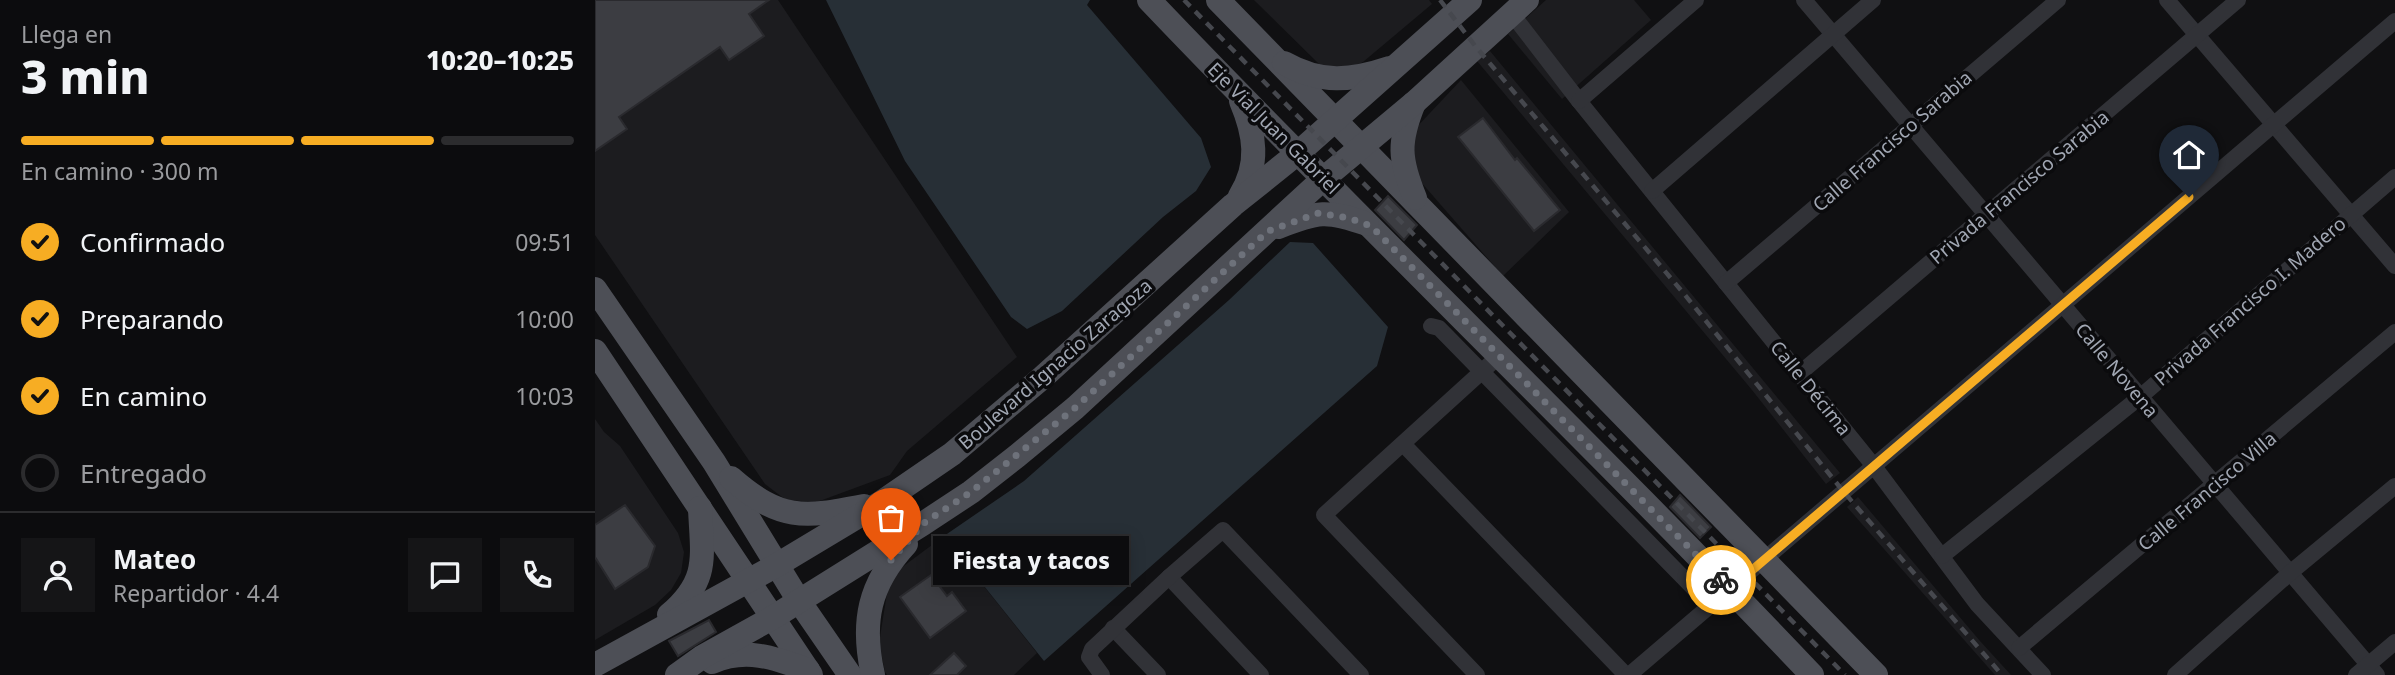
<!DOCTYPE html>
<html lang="es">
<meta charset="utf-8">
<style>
:root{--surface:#0c0c0e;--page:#151517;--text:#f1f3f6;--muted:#9a9b9e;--line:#2c2c2e;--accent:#f7ad23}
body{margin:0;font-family:"Noto Sans",sans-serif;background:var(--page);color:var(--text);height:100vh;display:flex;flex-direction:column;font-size:26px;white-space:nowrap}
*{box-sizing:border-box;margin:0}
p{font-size:23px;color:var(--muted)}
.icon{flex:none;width:38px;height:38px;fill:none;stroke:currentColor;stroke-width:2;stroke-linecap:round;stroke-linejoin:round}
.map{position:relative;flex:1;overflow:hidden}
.side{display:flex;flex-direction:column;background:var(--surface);width:595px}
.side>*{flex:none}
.pin{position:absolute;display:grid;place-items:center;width:60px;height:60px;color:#fff;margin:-72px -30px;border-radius:50% 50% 50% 0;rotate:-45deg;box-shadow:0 0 7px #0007}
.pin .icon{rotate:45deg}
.courier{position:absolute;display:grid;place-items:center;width:70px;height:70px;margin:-35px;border:5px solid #f7ad23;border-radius:50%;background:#fff;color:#222;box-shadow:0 2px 9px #0007}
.bubble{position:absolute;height:49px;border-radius:0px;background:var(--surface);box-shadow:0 4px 18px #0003,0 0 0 2px var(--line);font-size:23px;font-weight:800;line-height:49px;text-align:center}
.headline em{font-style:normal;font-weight:800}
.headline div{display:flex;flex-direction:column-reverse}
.headline{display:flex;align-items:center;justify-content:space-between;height:119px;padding:0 21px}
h1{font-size:46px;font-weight:800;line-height:52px}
.bar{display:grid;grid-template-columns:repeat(4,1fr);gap:10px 7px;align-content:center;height:84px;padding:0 21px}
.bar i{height:9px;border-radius:5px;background:var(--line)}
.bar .on{background:var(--accent)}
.bar p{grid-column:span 4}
.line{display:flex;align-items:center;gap:18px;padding:0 21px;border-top:2px solid var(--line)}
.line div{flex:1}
.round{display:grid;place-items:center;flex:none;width:74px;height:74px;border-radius:0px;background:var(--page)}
ol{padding:0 21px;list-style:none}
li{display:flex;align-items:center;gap:21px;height:77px}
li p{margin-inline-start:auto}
li .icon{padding:7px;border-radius:50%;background:var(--accent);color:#111;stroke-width:4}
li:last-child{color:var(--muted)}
li i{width:38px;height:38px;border:4px solid var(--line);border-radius:50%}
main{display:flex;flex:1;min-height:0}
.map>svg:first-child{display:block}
</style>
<main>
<section class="side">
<div class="headline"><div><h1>3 min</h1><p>Llega en</p></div><em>10:20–10:25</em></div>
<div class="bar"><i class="on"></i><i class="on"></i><i class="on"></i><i></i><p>En camino · 300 m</p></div>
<ol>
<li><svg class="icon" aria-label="check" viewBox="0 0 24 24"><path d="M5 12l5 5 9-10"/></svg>Confirmado<p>09:51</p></li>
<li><svg class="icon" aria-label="check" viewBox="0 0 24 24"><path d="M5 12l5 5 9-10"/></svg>Preparando<p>10:00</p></li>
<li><svg class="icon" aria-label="check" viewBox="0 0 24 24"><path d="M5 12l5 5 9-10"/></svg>En camino<p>10:03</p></li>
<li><i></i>Entregado</li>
</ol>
<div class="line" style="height:126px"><a class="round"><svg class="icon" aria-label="person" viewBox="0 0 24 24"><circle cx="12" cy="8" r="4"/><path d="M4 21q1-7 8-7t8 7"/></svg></a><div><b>Mateo</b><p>Repartidor · 4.4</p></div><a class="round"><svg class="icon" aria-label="chat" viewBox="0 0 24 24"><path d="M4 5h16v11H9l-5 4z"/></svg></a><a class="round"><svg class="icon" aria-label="phone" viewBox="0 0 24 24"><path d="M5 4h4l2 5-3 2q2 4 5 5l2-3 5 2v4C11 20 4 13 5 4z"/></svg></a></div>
</section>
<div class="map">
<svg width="1800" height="675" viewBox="0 0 1800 675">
<rect width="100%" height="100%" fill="#101012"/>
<g fill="#1c1c1f">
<polygon points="0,0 183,0 422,357 312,451 295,475 222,502 191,500 170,484 0,235"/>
<polygon points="659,0 834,0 837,4 768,62 754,69 725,65"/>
<polygon points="951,0 1039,0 1056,20 967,99 913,34"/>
<polygon points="895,51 1245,473 1231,484 1157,390 882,61"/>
<polygon points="866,80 974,212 908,276 818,173 818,131"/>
<polygon points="0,419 9,432 25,446 83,533 89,552 86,573 76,590 60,605 0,640"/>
<polygon points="1263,497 1385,641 1416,675 1400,675 1252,507"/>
<polygon points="349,536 442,653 419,675 292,675 290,672 284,643 293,587 306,568"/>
</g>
<g fill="#272f36">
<polygon points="231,0 495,0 492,5 606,138 616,167 601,191 568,217 467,311 432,329 416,317 310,161"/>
<polygon points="695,242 718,243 793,327 782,366 449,661 349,536 429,481 634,300"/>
</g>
<g fill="#3c3d42" stroke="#2a2a2e" stroke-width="2">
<polygon points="0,0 174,0 154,14 169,36 134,60 125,47 24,117 32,129 0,151"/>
<polygon points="888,118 920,160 922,158 965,210 939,231 863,137"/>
<polygon points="793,196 822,225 809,240 780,210"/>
<polygon points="1085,495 1116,527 1105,538 1075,507"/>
<polygon points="30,505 60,546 53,567 20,589 0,557 0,525"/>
<polygon points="336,575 352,596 357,592 371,611 335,638 305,597"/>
<polygon points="114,620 121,632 83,656 74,641"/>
<polygon points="359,653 371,666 362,675 335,675"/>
</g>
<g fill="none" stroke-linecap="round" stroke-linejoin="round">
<g stroke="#313237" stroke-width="16">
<polyline points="1209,0 1782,675"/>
<polyline points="1572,0 1800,266"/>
<polyline points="917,14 984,101 1278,465 1382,604 1448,675"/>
<polyline points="984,101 1101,0"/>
<polyline points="1057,191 1278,0"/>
<polyline points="1131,283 1463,0"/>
<polyline points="836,326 844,328 1115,605"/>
<polyline points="1204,374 1643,0"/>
<polyline points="809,445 1031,675"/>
<polyline points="1347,556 1545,397 1800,177"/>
<polyline points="574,577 666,675"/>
<polyline points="518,628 563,675"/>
<polyline points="1424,648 1800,332"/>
<polyline points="507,675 494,657 497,649 574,577 628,530 766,675"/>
<polyline points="882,675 729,515 905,355"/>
<polyline points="1034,675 1800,21"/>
<polyline points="1580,675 1696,572 1800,486"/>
<polyline points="1761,675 1800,642"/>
</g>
<g stroke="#4d4f56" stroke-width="24">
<path d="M554 0C771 228 1000 446 1217 675"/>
<polyline points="623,0 1281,675"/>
<path d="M689 63C726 84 756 81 795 68"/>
<path d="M819 103C803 142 804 159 820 198"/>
<path d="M645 196C665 164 660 134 646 101"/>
<path d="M683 227C723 211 732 210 772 224"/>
<polyline points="0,289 119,462 204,601 255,675"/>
<polyline points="0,351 216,675"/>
<path d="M136 478C185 521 208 518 269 506"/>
<path d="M74 615C115 580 107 557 105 508"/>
<path d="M117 662C151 647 180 658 213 670"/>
<polyline points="0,665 182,565 287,502 357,454 448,377 638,205 703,153 875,0"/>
<polyline points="82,675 107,657 177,618 329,523 376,492 422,456 480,408 728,179 819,103 932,0"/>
<path d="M278 675C266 622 274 584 311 544"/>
</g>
<g stroke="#46484e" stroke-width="4.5" stroke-dasharray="9 7" stroke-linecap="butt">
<polyline points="589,0 1250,675"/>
<polyline points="845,0 881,47 1090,295 1248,491 1407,675"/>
</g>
</g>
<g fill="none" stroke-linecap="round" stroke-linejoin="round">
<polyline stroke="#6e727b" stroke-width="7" stroke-dasharray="0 12.6" points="296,560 329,523 376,492 480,408 673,231 724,213 754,218 776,226 1126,580"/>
<polyline stroke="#f7ad23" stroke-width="9" points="1126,580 1135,589 1594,197"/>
</g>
<g text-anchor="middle" stroke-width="7" stroke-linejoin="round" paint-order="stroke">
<g font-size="19" fill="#a1a7b3" stroke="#0b0b0d">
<text transform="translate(679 128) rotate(45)" y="7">Eje Vial Juan Gabriel</text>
<text transform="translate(1297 141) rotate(-41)" y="7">Calle Francisco Sarabia</text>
<text transform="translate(1424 187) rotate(-40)" y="7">Privada Francisco Sarabia</text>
<text transform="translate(1655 301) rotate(-41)" y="7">Privada Francisco I. Madero</text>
<text transform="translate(460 364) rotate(-41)" y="7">Boulevard Ignacio Zaragoza</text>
<text transform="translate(1522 370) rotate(50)" y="7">Calle Novena</text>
<text transform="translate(1216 388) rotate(51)" y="7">Calle Décima</text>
<text transform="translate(1612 491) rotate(-40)" y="7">Calle Francisco Villa</text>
</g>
</g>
</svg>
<div class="pin" style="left:296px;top:560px;background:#ea580c"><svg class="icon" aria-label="bag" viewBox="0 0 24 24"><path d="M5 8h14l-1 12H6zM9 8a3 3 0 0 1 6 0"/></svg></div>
<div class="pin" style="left:1594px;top:197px;background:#1f2937"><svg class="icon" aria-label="home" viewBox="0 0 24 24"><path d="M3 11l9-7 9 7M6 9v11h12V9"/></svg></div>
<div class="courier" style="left:1126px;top:580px"><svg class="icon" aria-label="bike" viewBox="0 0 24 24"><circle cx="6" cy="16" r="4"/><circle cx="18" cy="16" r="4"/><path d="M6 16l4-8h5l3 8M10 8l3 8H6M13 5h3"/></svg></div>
<div class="bubble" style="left:338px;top:536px;width:196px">Fiesta y tacos</div>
</div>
</main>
